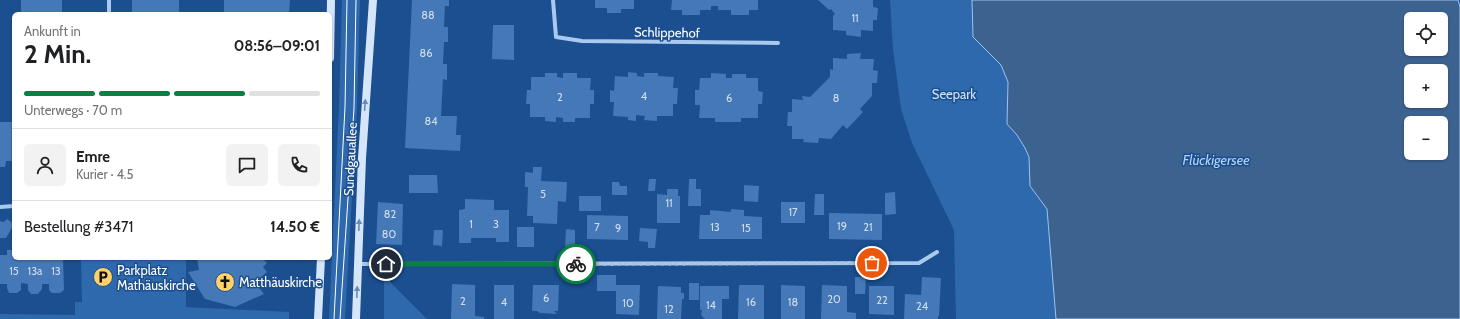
<!DOCTYPE html>
<html lang="de">
<meta charset="utf-8">
<style>
:root{--surface:#fff;--page:#f2f2f2;--text:#202124;--muted:#757577;--line:#e0e0e0;--accent:#0b8043}
body{margin:0;font-family:Cabin,sans-serif;background:var(--page);color:var(--text);height:100vh;display:flex;flex-direction:column;font-size:15px;white-space:nowrap}
*{box-sizing:border-box;margin:0}
p{font-size:13px;color:var(--muted)}
.icon{flex:none;width:22px;height:22px;fill:none;stroke:currentColor;stroke-width:2;stroke-linecap:round;stroke-linejoin:round}
.map{position:relative;flex:1;overflow:hidden}
.sheet{position:absolute;left:12px;top:12px;width:320px;height:248px;display:flex;flex-direction:column;background:var(--surface);border-radius:6px;box-shadow:0 1px 3px #0004}
.sheet>*{flex:none}
.buttons{position:absolute;left:1404px;top:12px;display:grid;gap:8px}
.buttons a{display:grid;place-items:center;width:44px;height:44px;border-radius:6px;background:var(--surface);box-shadow:0 1px 3px #0004;font-size:20px}
.pin{position:absolute;display:grid;place-items:center;width:34px;height:34px;color:#fff;margin:-17px;border:2px solid #fff;border-radius:50%;box-shadow:0 1px 4px #0007}
.courier{position:absolute;display:grid;place-items:center;width:40px;height:40px;margin:-20px;border:3px solid #0b8043;border-radius:50%;background:#fff;color:#222;box-shadow:0 1px 5px #0007}
.headline em{font-style:normal;font-weight:700}
.headline div{display:flex;flex-direction:column-reverse}
.headline{display:flex;align-items:center;justify-content:space-between;height:68px;padding:0 12px}
h1{font-size:26px;font-weight:700;line-height:30px}
.bar{display:grid;grid-template-columns:repeat(4,1fr);gap:6px 4px;align-content:center;height:48px;padding:0 12px}
.bar i{height:5px;border-radius:3px;background:var(--line)}
.bar .active{background:var(--accent)}
.bar p{grid-column:span 4}
.line{display:flex;align-items:center;gap:10px;padding:0 12px;border-top:1px solid var(--line)}
.line div{flex:1}
.round{display:grid;place-items:center;flex:none;width:42px;height:42px;border-radius:6px;background:var(--page)}
.map>svg:first-child{display:block}
</style>
<div class="map">
<svg width="1460" height="319" viewBox="0 0 1460 319">
<rect width="100%" height="100%" fill="#1b4f8f"/>
<g fill="#2e69ad">
<polygon points="342,0 360,0 357,108 345,319 329,319 339,105"/>
<polygon points="890,0 972,0 973,37 1001,65 1008,82 1007,124 1017,135 1025,148 1029,157 1030,186 1047,209 1056,319 956,319 954,230 912,143 901,109 893,49"/>
<polygon points="81,258 186,258 186,307 289,312 289,319 0,319 0,314 75,315 75,302 82,302"/>
<polygon points="384,276 427,319 384,319"/>
</g>
<path fill="#3c6290" stroke="#9cc4f0" fill-rule="evenodd" d="M972 0H1458L1460 7V319H1056L1047 209 1030 186 1029 157 1025 148 1017 135 1007 124 1008 82 1001 65 973 37ZM1411 19H1441V49H1411ZM1411 71H1441V101H1411ZM1411 123H1441V153H1411Z"/>
<g fill="#4478b7">
<rect x="21" y="0" width="41" height="14"/>
<rect x="132" y="0" width="47" height="14"/>
<polygon points="224,0 290,0 289,14 224,14"/>
<polygon points="412,0 449,0 449,6 445,6 444,27 448,27 448,42 444,42 443,64 447,64 447,80 443,79 441,116 457,116 456,135 461,135 460,151 405,148"/>
<polygon points="595,0 634,0 634,9 621,9 621,13 607,13 607,8 595,8"/>
<polygon points="672,0 758,0 758,10 749,10 749,15 731,15 731,10 718,10 718,6 711,6 711,10 700,10 700,15 682,15 682,10 671,10"/>
<polygon points="818,0 873,0 873,7 878,8 877,20 873,20 873,31 861,30 861,37 846,35 846,31 833,30 833,16 835,14 831,9 829,10"/>
<polygon points="493,25 514,25 514,60 492,59"/>
<polygon points="861,53 860,59 874,59 873,70 878,71 877,83 872,83 872,96 860,109 863,112 847,129 843,125 831,139 819,138 818,143 803,142 804,139 792,139 792,126 787,126 788,112 792,112 792,99 803,100 802,96 810,97 830,77 830,69 833,70 833,58 847,59 847,54"/>
<polygon points="628,72 637,73 637,76 644,77 644,73 658,73 658,76 674,77 673,88 678,88 677,104 673,104 673,116 657,116 657,121 644,120 645,116 636,115 636,121 628,120 628,117 613,116 614,102 610,102 610,90 614,91 615,76 628,77"/>
<polygon points="545,73 557,73 557,77 563,78 563,73 577,73 577,78 591,78 590,90 594,90 594,104 590,104 590,118 575,118 575,122 563,122 563,118 556,117 556,122 545,121 545,117 530,117 530,104 526,104 527,90 531,90 531,77 545,77"/>
<polygon points="711,73 726,74 726,78 732,78 732,74 746,74 746,78 758,78 758,91 763,92 762,104 758,104 758,118 741,118 741,122 715,122 715,118 699,118 700,105 695,105 695,90 699,90 700,78 711,78"/>
<polygon points="0,122 14,122 14,161 6,161 5,167 0,167"/>
<polygon points="533,167 542,167 541,181 567,182 566,202 558,201 557,224 533,223 533,216 527,216 528,187 525,187 525,172 533,173"/>
<polygon points="409,175 437,175 438,193 409,193"/>
<polygon points="649,179 656,179 655,191 648,191"/>
<polygon points="689,179 696,179 696,189 701,189 701,206 688,206"/>
<polygon points="612,182 619,182 620,186 627,186 627,195 612,195"/>
<polygon points="744,185 759,186 758,202 744,201"/>
<polygon points="667,189 678,189 678,196 680,196 680,223 657,223 657,194 667,195"/>
<polygon points="895,192 896,214 885,215 885,193"/>
<polygon points="815,194 824,194 824,215 814,215"/>
<rect x="579" y="196" width="22" height="15"/>
<polygon points="465,199 494,200 494,210 509,210 509,242 496,242 496,238 471,238 471,243 459,243 459,210 465,209"/>
<polygon points="378,202 403,204 402,245 376,244"/>
<rect x="781" y="202" width="24" height="21"/>
<polygon points="731,209 744,210 744,216 762,217 762,239 699,239 700,215 710,215 710,210 731,212"/>
<polygon points="829,213 882,214 882,240 829,239"/>
<polygon points="587,215 628,216 628,240 587,239"/>
<polygon points="7,219 14,224 6,238 0,238 0,221 4,222"/>
<rect x="517" y="227" width="17" height="20"/>
<polygon points="640,228 657,229 655,248 648,248 648,242 639,241"/>
<polygon points="566,229 575,230 575,247 565,247"/>
<polygon points="434,230 443,230 442,246 433,245"/>
<polygon points="7,250 14,250 14,258 63,258 64,290 60,293 52,293 49,290 49,284 42,284 42,289 38,294 31,294 28,290 28,284 21,283 21,290 17,293 9,293 7,288 7,284 0,284 0,255 7,255"/>
<polygon points="197,258 262,258 267,263 263,267 267,272 255,283 264,294 235,307 205,299 188,272 199,270"/>
<polygon points="597,275 616,275 616,285 640,285 639,315 616,314 616,291 597,291"/>
<polygon points="855,277 866,277 865,294 855,294"/>
<polygon points="922,277 941,278 939,316 938,316 938,319 904,319 905,294 921,295"/>
<rect x="689" y="283" width="10" height="17"/>
<polygon points="452,284 475,285 475,316 484,317 484,319 451,319"/>
<rect x="494" y="285" width="20" height="34"/>
<polygon points="533,285 559,285 558,311 554,311 557,314 540,313 537,311 532,311"/>
<polygon points="739,285 764,285 764,319 738,319"/>
<polygon points="781,285 805,286 805,319 781,319"/>
<polygon points="822,285 847,286 847,312 856,313 856,319 821,319"/>
<polygon points="658,286 681,287 681,293 684,293 684,299 682,299 681,319 657,319"/>
<polygon points="700,286 729,286 729,299 722,299 722,319 705,319 701,315 702,310 700,310"/>
<polygon points="869,286 894,286 894,315 869,314"/>
</g>
<g fill="none" stroke-linecap="round" stroke-linejoin="round">
<g stroke="#a9c9ee" stroke-width="4">
<polyline points="553,0 556,37 582,41 778,43"/>
<polyline points="109,14 109,0"/>
<polyline points="0,207 14,206"/>
<polyline points="358,264 919,263 937,252"/>
</g>
<g stroke="#d6e6fa" stroke-width="8">
<polyline points="330,58 331,0"/>
<polyline points="318,319 321,258"/>
<polyline points="356,319 362,158 373,0"/>
</g>
<g stroke="#fff" stroke-width="1">
<polyline points="334,319 345,107 347,0"/>
<polyline points="340,319 354,108 356,0"/>
</g>
</g>
<defs><path id="oneway-solid" d="M-6-.8H1V-3.2L6.5 0L1 3.2V.8H-6Z"/></defs>
<g fill="#668bba">
<use href="#oneway-solid" transform="translate(365 105) rotate(-86)"/>
<use href="#oneway-solid" transform="translate(359 225) rotate(-88)"/>
<use href="#oneway-solid" transform="translate(357 292) rotate(-88)"/>
</g>
<g fill="none" stroke-linecap="round" stroke-linejoin="round">
<polyline stroke="#afc1d8" stroke-width="4" stroke-dasharray="0 7.2" points="576,264 872,263"/>
<polyline stroke="#0b8043" stroke-width="5" points="386,264 576,264"/>
</g>
<defs>
<symbol id="parking-disc" viewBox="-11 -11 22 22"><circle r="9.5" fill="#ffd166" stroke="#1b4f8f"/><path d="M-3.5-5.5H1a3.5 3.5 0 0 1 0 7H-1V5.5H-3.5ZM-1-3.4V-.6H.8a1.4 1.4 0 0 0 0-2.8Z" fill="#111"/></symbol>
<symbol id="church-disc" viewBox="-11 -11 22 22"><circle r="9.5" fill="#ffd166" stroke="#1b4f8f"/><path d="M-1.2-6h2.4v3.5h3.3v2.4h-3.3V6h-2.4V-.1h-3.3v-2.4h3.3Z" fill="#111"/></symbol>
</defs>
<g fill-rule="evenodd">
<use href="#parking-disc" x="92" y="266" width="22" height="22"/>
<use href="#church-disc" x="214" y="271" width="22" height="22"/>
</g>
<g text-anchor="middle" stroke-width="3" stroke-linejoin="round" paint-order="stroke">
<g font-size="11" fill="#d0dded">
<text x="428" y="19">88</text>
<text x="855" y="22">11</text>
<text x="426" y="57">86</text>
<text x="644" y="100">4</text>
<text x="560" y="101">2</text>
<text x="729" y="102">6</text>
<text x="836" y="102">8</text>
<text x="431" y="125">84</text>
<text x="543" y="198">5</text>
<text x="669" y="207">11</text>
<text x="793" y="216">17</text>
<text x="390" y="218">82</text>
<text x="471" y="228">1</text>
<text x="496" y="228">3</text>
<text x="842" y="230">19</text>
<text x="597" y="231">7</text>
<text x="715" y="231">13</text>
<text x="868" y="231">21</text>
<text x="618" y="232">9</text>
<text x="746" y="232">15</text>
<text x="389" y="238">80</text>
<text x="14" y="275">15</text>
<text x="35" y="275">13a</text>
<text x="56" y="275">13</text>
<text x="546" y="302">6</text>
<text x="834" y="303">20</text>
<text x="882" y="304">22</text>
<text x="463" y="305">2</text>
<text x="504" y="306">4</text>
<text x="751" y="306">16</text>
<text x="793" y="306">18</text>
<text x="628" y="307">10</text>
<text x="711" y="309">14</text>
<text x="922" y="310">24</text>
<text x="669" y="313">12</text>
</g>
<g font-size="13" fill="#fff" stroke="#1b4f8f">
<text transform="translate(667 32) rotate(1)" y="5">Schlippehof</text>
<text transform="translate(350 159) rotate(-87)" y="5">Sundgauallee</text>
</g>
<g font-size="13" fill="#cfe3fa" stroke="#1b4f8f">
<text x="954" y="99">Seepark</text>
</g>
<g font-size="13" fill="#fff" stroke="#1b4f8f" text-anchor="start">
<text x="117" y="275">Parkplatz<tspan x="117" dy="15">Mathäuskirche</tspan></text>
<text x="239" y="287">Matthäuskirche</text>
</g>
<g font-size="14" font-style="italic" fill="#b5d3f5" stroke="#1b4f8f">
<text x="1216" y="165">Flückigersee</text>
</g>
</g>
</svg>
<div class="buttons">
<a><svg class="icon" aria-label="locate" viewBox="0 0 24 24"><circle cx="12" cy="12" r="6"/><path d="M12 2v4M12 18v4M2 12h4M18 12h4"/></svg></a>
<a>+</a>
<a>−</a>
</div>
<div class="pin" style="left:872px;top:263px;background:#ea580c"><svg class="icon" aria-label="bag" viewBox="0 0 24 24"><path d="M5 8h14l-1 12H6zM9 8a3 3 0 0 1 6 0"/></svg></div>
<div class="pin" style="left:386px;top:264px;background:#1f2937"><svg class="icon" aria-label="home" viewBox="0 0 24 24"><path d="M3 11l9-7 9 7M6 9v11h12V9"/></svg></div>
<div class="courier" style="left:576px;top:264px"><svg class="icon" aria-label="bike" viewBox="0 0 24 24"><circle cx="6" cy="16" r="4"/><circle cx="18" cy="16" r="4"/><path d="M6 16l4-8h5l3 8M10 8l3 8H6M13 5h3"/></svg></div>
<section class="sheet">
<div class="headline"><div><h1>2 Min.</h1><p>Ankunft in</p></div><em>08:56–09:01</em></div>
<div class="bar"><i class="active"></i><i class="active"></i><i class="active"></i><i></i><p>Unterwegs · 70 m</p></div>
<div class="line" style="height:72px"><a class="round"><svg class="icon" aria-label="person" viewBox="0 0 24 24"><circle cx="12" cy="8" r="4"/><path d="M4 21q1-7 8-7t8 7"/></svg></a><div><b>Emre</b><p>Kurier · 4.5</p></div><a class="round"><svg class="icon" aria-label="chat" viewBox="0 0 24 24"><path d="M4 5h16v11H9l-5 4z"/></svg></a><a class="round"><svg class="icon" aria-label="phone" viewBox="0 0 24 24"><path d="M5 4h4l2 5-3 2q2 4 5 5l2-3 5 2v4C11 20 4 13 5 4z"/></svg></a></div>
<div class="line" style="height:52px"><div>Bestellung #3471</div><b>14.50 €</b></div>
</section>
</div>
